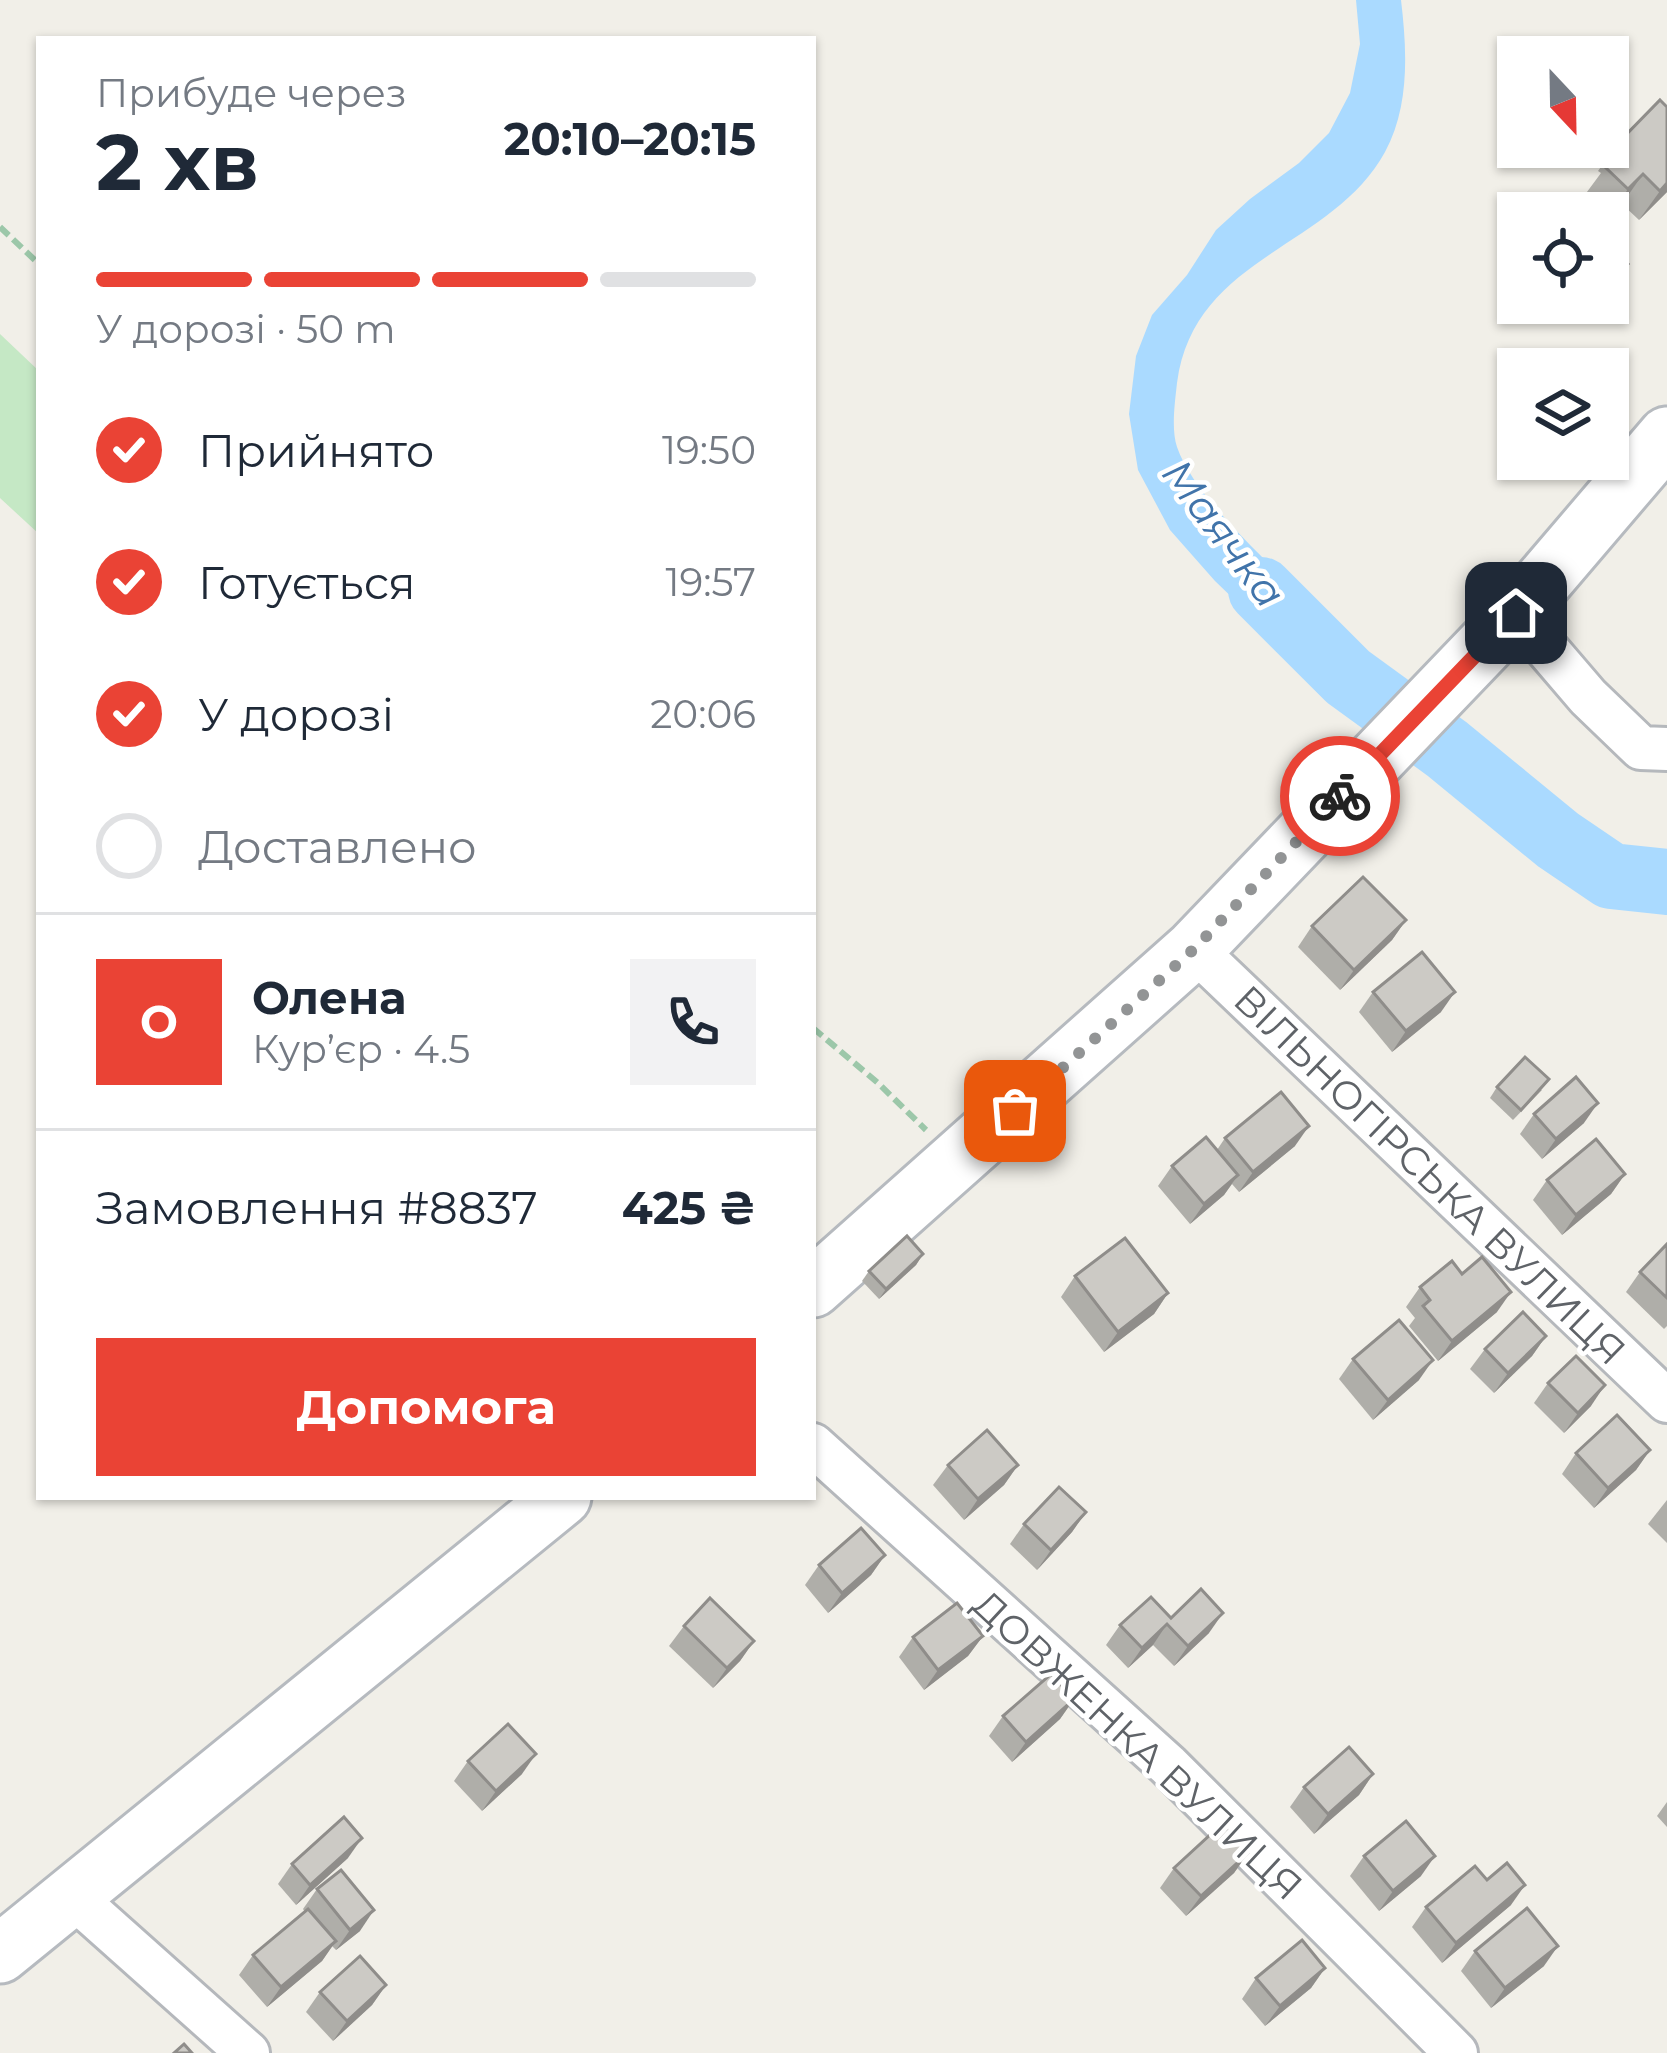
<!DOCTYPE html>
<html lang="uk">
<meta charset="utf-8">
<style>
:root{--surface:#fff;--page:#f2f2f3;--text:#1f2937;--muted:#747a83;--line:#e0e1e3;--accent:#ea4335}
body{margin:0;font-family:Montserrat,sans-serif;background:var(--page);color:var(--text);height:100vh;display:flex;flex-direction:column;font-size:45px;white-space:nowrap}
*{box-sizing:border-box;margin:0}
p{font-size:39px;color:var(--muted)}
.icon{flex:none;width:66px;height:66px;fill:none;stroke:currentColor;stroke-width:2;stroke-linecap:round;stroke-linejoin:round}
.map{position:relative;flex:1;overflow:hidden}
.details{position:absolute;left:36px;top:36px;width:780px;height:1464px;display:flex;flex-direction:column;background:var(--surface);border-radius:0px;box-shadow:0 3px 9px #0004}
.details>*{flex:none}
.needle{width:78px;rotate:158deg}
.tools{position:absolute;left:1497px;top:36px;display:grid;gap:24px}
.tools a{display:grid;place-items:center;width:132px;height:132px;border-radius:0px;background:var(--surface);box-shadow:0 3px 9px #0004;font-size:60px}
.pin{position:absolute;display:grid;place-items:center;width:102px;height:102px;color:#fff;margin:-51px;border-radius:24px;box-shadow:0 6px 18px #0006}
.courier{position:absolute;display:grid;place-items:center;width:120px;height:120px;margin:-60px;border:9px solid #ea4335;border-radius:50%;background:#fff;color:#222;box-shadow:0 3px 15px #0007}
.summary em{font-style:normal;font-weight:700}
.summary div{display:flex;flex-direction:column-reverse}
.summary{display:flex;align-items:center;justify-content:space-between;height:204px;padding:0 60px}
h1{font-size:78px;font-weight:700;line-height:90px}
.bar{display:grid;grid-template-columns:repeat(4,1fr);gap:18px 12px;align-content:center;height:144px;padding:0 60px}
.bar i{height:15px;border-radius:9px;background:var(--line)}
.bar .active{background:var(--accent)}
.bar p{grid-column:span 4}
.line{display:flex;align-items:center;gap:30px;padding:0 60px;border-top:3px solid var(--line)}
.line div{flex:1}
.round{display:grid;place-items:center;flex:none;width:126px;height:126px;border-radius:0px;background:var(--page)}
ol{padding:0 60px;list-style:none}
li{display:flex;align-items:center;gap:36px;height:132px}
li p{margin-inline-start:auto}
li .icon{padding:12px;border-radius:50%;background:var(--accent);color:#fff;stroke-width:4}
li:last-child{color:var(--muted)}
li i{width:66px;height:66px;border:6px solid var(--line);border-radius:50%}
.cta{display:flex;gap:24px;margin-top:auto;padding:24px 60px}
.cta a{flex:1;height:138px;border-radius:0px;background:var(--accent);color:#fff;font-size:48px;font-weight:700;line-height:138px;text-align:center}
.map>svg:first-child{display:block}
</style>
<div class="map">
<svg width="1667" height="2053" viewBox="0 0 1667 2053">
<rect width="100%" height="100%" fill="#f1efe8"/>
<polygon fill="#c5e8c5" points="0,334 39,371 39,534 0,498"/>
<path fill="#aadaff" d="M1356 0H1401C1407 50 1410 106 1385 152 1331 250 1194 255 1177 383 1175 402 1171 429 1177 447 1193 493 1252 546 1286 581 1297 592 1310 602 1318 614 1325 624 1329 636 1335 647L1320 655 1270 634 1215 581 1170 530 1138 470 1129 414 1136 356 1152 315 1187 275 1216 230 1250 199 1299 163 1329 133 1350 93 1360 44Z"/>
<g fill="none" stroke-linecap="round" stroke-linejoin="round">
<polyline stroke="#aadaff" stroke-width="66" points="1261,590 1348,677 1447,749 1558,840 1611,876 1667,882"/>
<defs>
<g id="minor">
<polyline points="1516,613 1588,697 1641,748 1667,749"/>
<polyline points="1194,949 1667,1401"/>
<polyline points="813,1445 1168,1765 1456,2053"/>
<polyline points="72,1896 248,2053"/>
</g>
<g id="secondary">
<polyline points="813,1288 1194,949 1516,613 1667,436"/>
<polyline points="0,1954 562,1497"/>
</g>
</defs>
<use href="#minor" stroke="#b5b8bc" stroke-width="48"/>
<use href="#secondary" stroke="#b6babf" stroke-width="63"/>
<g stroke="#9cc7a9" stroke-width="6" stroke-dasharray="12 6" stroke-linecap="butt">
<polyline points="0,227 39,264"/>
<polyline points="813,1028 878,1083 926,1130"/>
</g>
<use href="#minor" stroke="#fff" stroke-width="42"/>
<use href="#secondary" stroke="#fff" stroke-width="57"/>
</g>
<g fill="#afaea9">
<polygon points="1667,107 1667,192 1639,220 1622,204 1608,218 1608,213 1602,213 1584,196 1601,173 1598,171 1619,142"/>
<polygon points="1518,237 1518,254 1511,247"/>
<polygon points="1564,303 1590,303 1576,316"/>
<polygon points="1406,920 1392,940 1340,990 1298,947 1312,926"/>
<polygon points="1373,992 1441,1012 1392,1052 1359,1012"/>
<polygon points="1497,1087 1542,1090 1513,1120 1490,1098"/>
<polygon points="1534,1114 1584,1123 1542,1159 1520,1134"/>
<polygon points="1225,1138 1295,1146 1239,1192 1232,1184 1224,1195 1190,1224 1158,1186 1172,1166 1217,1150"/>
<polygon points="1625,1174 1611,1194 1562,1235 1533,1200 1547,1180"/>
<polygon points="1667,1244 1667,1326 1664,1329 1626,1292 1640,1272"/>
<polygon points="923,1254 916,1265 879,1299 862,1281 869,1271"/>
<polygon points="1075,1276 1168,1293 1154,1314 1104,1352 1061,1297"/>
<polygon points="1420,1287 1497,1312 1438,1361 1409,1326 1415,1318 1406,1307"/>
<polygon points="1546,1336 1532,1356 1494,1393 1470,1369 1485,1349"/>
<polygon points="1353,1359 1419,1380 1373,1420 1339,1379"/>
<polygon points="1548,1383 1591,1406 1564,1433 1534,1403"/>
<polygon points="1650,1450 1636,1470 1594,1508 1562,1474 1576,1453"/>
<polygon points="948,1465 1018,1465 1004,1485 964,1520 933,1485"/>
<polygon points="1667,1500 1667,1543 1648,1524"/>
<polygon points="1086,1512 1072,1532 1037,1570 1010,1544 1024,1524"/>
<polygon points="885,1555 871,1575 828,1613 805,1585 819,1565"/>
<polygon points="1171,1618 1209,1633 1174,1666 1153,1645 1128,1668 1106,1645 1120,1625"/>
<polygon points="684,1626 754,1641 740,1661 713,1688 669,1646"/>
<polygon points="983,1636 968,1656 924,1690 899,1657 913,1637"/>
<polygon points="1074,1699 1060,1719 1012,1762 989,1736 1003,1716"/>
<polygon points="468,1761 522,1774 482,1811 454,1781"/>
<polygon points="1373,1774 1359,1795 1314,1834 1290,1807 1304,1787"/>
<polygon points="1667,1802 1667,1827 1657,1816"/>
<polygon points="1248,1853 1234,1873 1186,1916 1160,1888 1174,1868"/>
<polygon points="1364,1856 1421,1876 1379,1911 1350,1876"/>
<polygon points="348,1858 296,1905 278,1884 292,1864"/>
<polygon points="1487,1880 1511,1905 1442,1963 1412,1927 1426,1907"/>
<polygon points="317,1889 360,1931 336,1950 332,1946 322,1961 267,2007 239,1975 253,1955 305,1912 303,1909"/>
<polygon points="1475,1951 1544,1966 1491,2008 1461,1971"/>
<polygon points="1325,1968 1311,1988 1265,2026 1242,1999 1256,1978"/>
<polygon points="386,1985 372,2005 333,2041 306,2012 320,1992"/>
</g>
<g fill="#8f8d8a">
<polygon points="1643,174 1622,204 1608,218 1628,189"/>
<polygon points="1667,183 1667,192 1639,220 1660,191"/>
<polygon points="1406,920 1392,940 1340,990 1354,970"/>
<polygon points="1455,992 1441,1012 1392,1052 1406,1031"/>
<polygon points="1598,1103 1584,1123 1542,1159 1556,1139"/>
<polygon points="1309,1126 1295,1146 1239,1192 1253,1172"/>
<polygon points="1625,1174 1611,1194 1562,1235 1576,1215"/>
<polygon points="1238,1175 1224,1195 1190,1224 1204,1204"/>
<polygon points="923,1254 916,1265 879,1299 886,1289"/>
<polygon points="1511,1292 1497,1312 1438,1361 1452,1341"/>
<polygon points="1168,1293 1154,1314 1104,1352 1118,1332"/>
<polygon points="1546,1336 1532,1356 1494,1393 1508,1373"/>
<polygon points="1433,1360 1419,1380 1373,1420 1388,1400"/>
<polygon points="1605,1385 1591,1406 1564,1433 1578,1413"/>
<polygon points="1650,1450 1636,1470 1594,1508 1608,1488"/>
<polygon points="1018,1465 1004,1485 964,1520 978,1499"/>
<polygon points="1086,1512 1072,1532 1037,1570 1051,1550"/>
<polygon points="885,1555 871,1575 828,1613 842,1593"/>
<polygon points="1223,1613 1209,1633 1174,1666 1188,1646"/>
<polygon points="1167,1624 1153,1645 1128,1668 1142,1648"/>
<polygon points="983,1636 968,1656 924,1690 938,1670"/>
<polygon points="754,1641 740,1661 713,1688 727,1668"/>
<polygon points="1074,1699 1060,1719 1012,1762 1026,1742"/>
<polygon points="536,1754 522,1774 482,1811 496,1791"/>
<polygon points="1373,1774 1359,1795 1314,1834 1328,1814"/>
<polygon points="362,1838 348,1858 296,1905 310,1885"/>
<polygon points="1248,1853 1234,1873 1186,1916 1201,1896"/>
<polygon points="1435,1856 1421,1876 1379,1911 1393,1891"/>
<polygon points="1525,1885 1511,1905 1442,1963 1456,1943"/>
<polygon points="374,1910 360,1931 336,1950 350,1930"/>
<polygon points="336,1941 322,1961 267,2007 281,1987"/>
<polygon points="1558,1946 1544,1966 1491,2008 1505,1988"/>
<polygon points="1325,1968 1311,1988 1265,2026 1280,2006"/>
<polygon points="386,1985 372,2005 333,2041 347,2021"/>
</g>
<g fill="#cccac5" stroke="#8f8d8a" stroke-width="3">
<polygon points="1660,100 1667,107 1667,183 1660,191 1643,174 1628,189 1605,167 1625,147 1619,142"/>
<polygon points="1563,195 1580,213 1544,213"/>
<polygon points="1608,243 1628,264 1608,282"/>
<polygon points="1363,877 1406,920 1354,970 1312,926"/>
<polygon points="1422,952 1455,992 1406,1031 1373,992"/>
<polygon points="1525,1057 1549,1079 1521,1110 1497,1087"/>
<polygon points="1576,1077 1598,1103 1556,1139 1534,1114"/>
<polygon points="1281,1092 1309,1126 1253,1172 1225,1138"/>
<polygon points="1206,1137 1238,1175 1204,1204 1172,1166"/>
<polygon points="1596,1139 1625,1174 1576,1215 1547,1180"/>
<polygon points="907,1236 923,1254 886,1289 869,1271"/>
<polygon points="1125,1238 1168,1293 1118,1332 1075,1276"/>
<polygon points="1667,1244 1667,1298 1640,1272"/>
<polygon points="1482,1257 1511,1292 1452,1341 1423,1306 1430,1300 1420,1287 1452,1261 1462,1274"/>
<polygon points="1523,1312 1546,1336 1508,1373 1485,1349"/>
<polygon points="1399,1320 1433,1360 1388,1400 1353,1359"/>
<polygon points="1576,1356 1605,1385 1578,1413 1548,1383"/>
<polygon points="1617,1415 1650,1450 1608,1488 1576,1453"/>
<polygon points="987,1430 1018,1465 978,1499 948,1465"/>
<polygon points="1059,1487 1086,1512 1051,1550 1024,1524"/>
<polygon points="861,1528 885,1555 842,1593 819,1565"/>
<polygon points="1201,1589 1223,1613 1188,1646 1167,1624 1142,1648 1120,1625 1151,1597 1171,1618"/>
<polygon points="710,1598 754,1641 727,1668 684,1626"/>
<polygon points="957,1603 983,1636 938,1670 913,1637"/>
<polygon points="1051,1674 1074,1699 1026,1742 1003,1716"/>
<polygon points="508,1724 536,1754 496,1791 468,1761"/>
<polygon points="1349,1747 1373,1774 1328,1814 1304,1787"/>
<polygon points="344,1817 362,1838 310,1885 292,1864"/>
<polygon points="1406,1821 1435,1856 1393,1891 1364,1856"/>
<polygon points="1222,1824 1248,1853 1201,1896 1174,1868"/>
<polygon points="1507,1863 1525,1885 1456,1943 1426,1907 1475,1866 1487,1880"/>
<polygon points="341,1870 374,1910 350,1930 317,1889"/>
<polygon points="1527,1908 1558,1946 1505,1988 1475,1951"/>
<polygon points="308,1909 336,1941 281,1987 253,1955"/>
<polygon points="1302,1940 1325,1968 1280,2006 1256,1978"/>
<polygon points="360,1956 386,1985 347,2021 320,1992"/>
<polygon points="184,2044 192,2053 174,2053"/>
</g>
<g fill="none" stroke-linecap="round" stroke-linejoin="round">
<polyline stroke="#929495" stroke-width="12" stroke-dasharray="0 21.6" points="1015,1111 1194,949 1340,796"/>
<polyline stroke="#ea4335" stroke-width="15" points="1340,796 1516,613"/>
</g>
<g text-anchor="middle" stroke-width="9" stroke-linejoin="round" paint-order="stroke">
<g font-size="39" fill="#5f6368" stroke="#fff">
<text transform="translate(1430 1175) rotate(44)" y="14">ВІЛЬНОГІРСЬКА ВУЛИЦЯ</text>
<text transform="translate(1138 1745) rotate(43)" y="14">ДОВЖЕНКА ВУЛИЦЯ</text>
</g>
<g font-size="42" font-style="italic" fill="#4174aa" stroke="#fff">
<text transform="translate(1224 533) rotate(53)" y="15">Маячка</text>
</g>
</g>
</svg>
<div class="tools">
<a><svg class="needle" viewBox="-14 -14 28 28"><path d="M0-13l5 13h-10z" fill="#e53935"/><path d="M0 13l5-13h-10z" fill="#747a83"/></svg></a>
<a><svg class="icon" aria-label="locate" viewBox="0 0 24 24"><circle cx="12" cy="12" r="6"/><path d="M12 2v4M12 18v4M2 12h4M18 12h4"/></svg></a>
<a><svg class="icon" aria-label="layers" viewBox="0 0 24 24"><path d="M12 4l9 5-9 5-9-5zM3 14l9 5 9-5"/></svg></a>
</div>
<div class="pin" style="left:1015px;top:1111px;background:#ea580c"><svg class="icon" aria-label="bag" viewBox="0 0 24 24"><path d="M5 8h14l-1 12H6zM9 8a3 3 0 0 1 6 0"/></svg></div>
<div class="pin" style="left:1516px;top:613px;background:#1f2937"><svg class="icon" aria-label="home" viewBox="0 0 24 24"><path d="M3 11l9-7 9 7M6 9v11h12V9"/></svg></div>
<div class="courier" style="left:1340px;top:796px"><svg class="icon" aria-label="bike" viewBox="0 0 24 24"><circle cx="6" cy="16" r="4"/><circle cx="18" cy="16" r="4"/><path d="M6 16l4-8h5l3 8M10 8l3 8H6M13 5h3"/></svg></div>
<section class="details">
<div class="summary"><div><h1>2 хв</h1><p>Прибуде через</p></div><em>20:10–20:15</em></div>
<div class="bar"><i class="active"></i><i class="active"></i><i class="active"></i><i></i><p>У дорозі · 50 m</p></div>
<ol>
<li><svg class="icon" aria-label="check" viewBox="0 0 24 24"><path d="M5 12l5 5 9-10"/></svg>Прийнято<p>19:50</p></li>
<li><svg class="icon" aria-label="check" viewBox="0 0 24 24"><path d="M5 12l5 5 9-10"/></svg>Готується<p>19:57</p></li>
<li><svg class="icon" aria-label="check" viewBox="0 0 24 24"><path d="M5 12l5 5 9-10"/></svg>У дорозі<p>20:06</p></li>
<li><i></i>Доставлено</li>
</ol>
<div class="line" style="height:216px"><b class="round" style="background:var(--accent);color:#fff">О</b><div><b>Олена</b><p>Кур’єр · 4.5</p></div><a class="round"><svg class="icon" aria-label="phone" viewBox="0 0 24 24"><path d="M5 4h4l2 5-3 2q2 4 5 5l2-3 5 2v4C11 20 4 13 5 4z"/></svg></a></div>
<div class="line" style="height:156px"><div>Замовлення #8837</div><b>425 ₴</b></div>
<div class="cta"><a>Допомога</a></div>
</section>
</div>
